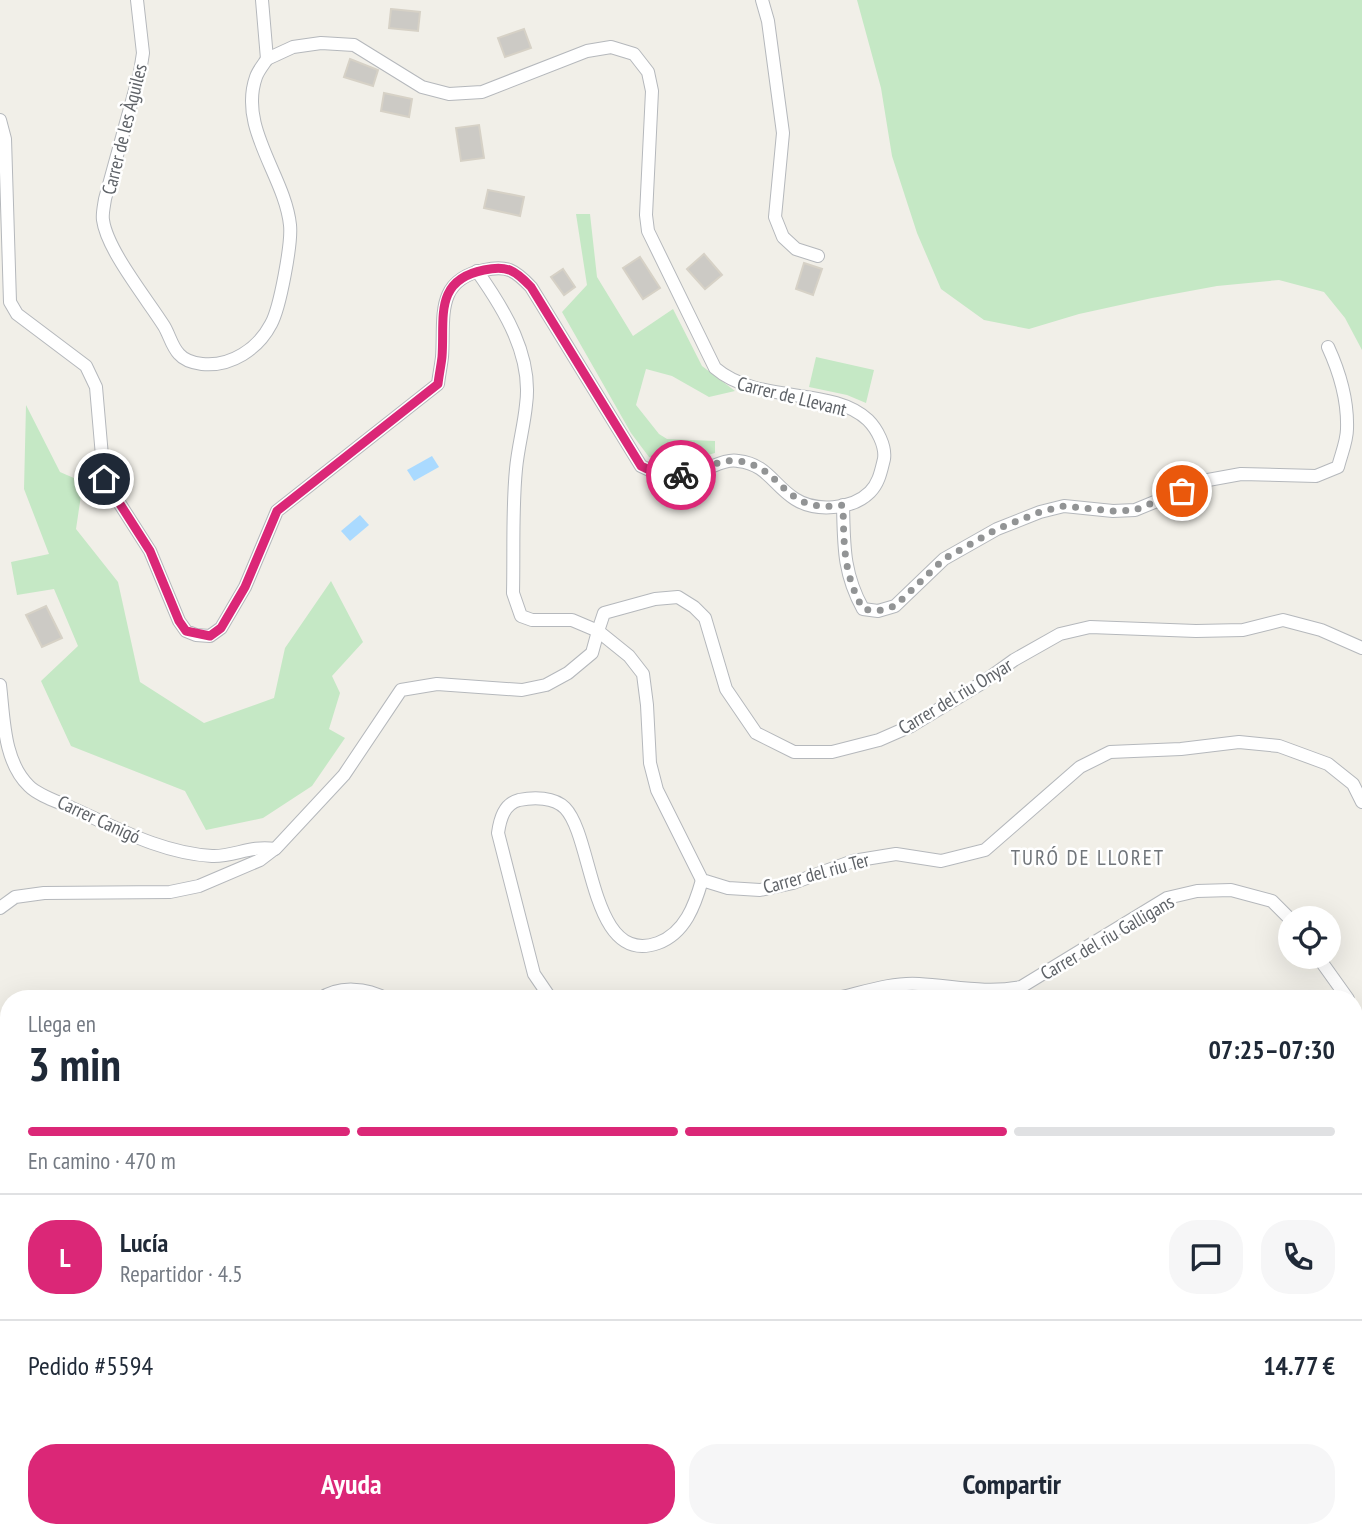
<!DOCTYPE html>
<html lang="es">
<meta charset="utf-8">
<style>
:root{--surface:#fff;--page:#f6f6f7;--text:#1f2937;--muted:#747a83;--line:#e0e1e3;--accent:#db2777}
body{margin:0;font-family:"PT Sans Narrow",sans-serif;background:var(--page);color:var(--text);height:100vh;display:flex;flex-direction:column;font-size:26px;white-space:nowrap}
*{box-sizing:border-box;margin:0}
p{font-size:23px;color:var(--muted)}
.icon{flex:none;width:38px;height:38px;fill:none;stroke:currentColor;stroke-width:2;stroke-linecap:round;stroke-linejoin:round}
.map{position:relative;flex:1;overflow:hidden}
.details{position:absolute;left:0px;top:990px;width:1363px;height:548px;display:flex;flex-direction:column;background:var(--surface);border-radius:28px 28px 0 0;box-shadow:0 7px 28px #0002}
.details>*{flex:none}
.buttons{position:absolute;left:1278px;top:906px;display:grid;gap:14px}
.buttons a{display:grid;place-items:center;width:63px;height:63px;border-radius:50%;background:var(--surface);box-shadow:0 7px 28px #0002;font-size:35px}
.pin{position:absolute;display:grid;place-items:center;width:60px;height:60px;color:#fff;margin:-30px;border:4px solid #fff;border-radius:50%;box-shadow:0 2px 7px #0007}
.courier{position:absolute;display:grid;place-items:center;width:70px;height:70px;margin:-35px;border:5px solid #db2777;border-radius:50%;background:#fff;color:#222;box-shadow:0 2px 9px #0007}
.summary em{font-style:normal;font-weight:700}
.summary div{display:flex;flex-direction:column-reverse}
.summary{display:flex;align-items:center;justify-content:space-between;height:119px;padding:0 28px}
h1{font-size:46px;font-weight:700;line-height:52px}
.bar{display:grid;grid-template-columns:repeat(4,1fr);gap:10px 7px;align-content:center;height:84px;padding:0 28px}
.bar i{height:9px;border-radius:5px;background:var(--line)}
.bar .active{background:var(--accent)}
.bar p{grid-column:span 4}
.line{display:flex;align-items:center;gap:18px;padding:0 28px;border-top:2px solid var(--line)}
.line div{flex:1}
.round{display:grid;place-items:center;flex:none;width:74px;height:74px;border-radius:28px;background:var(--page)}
.primary-button{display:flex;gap:14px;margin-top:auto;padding:14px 28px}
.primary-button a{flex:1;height:80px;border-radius:28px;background:var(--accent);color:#fff;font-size:28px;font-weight:700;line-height:80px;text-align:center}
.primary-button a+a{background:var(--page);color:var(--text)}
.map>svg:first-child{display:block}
</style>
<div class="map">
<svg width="1362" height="1538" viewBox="0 0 1362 1538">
<rect width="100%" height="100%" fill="#f1efe8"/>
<g fill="#c5e8c5">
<polygon points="857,0 1362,0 1362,350 1345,318 1324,292 1279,280 1217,286 1152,298 1079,314 1029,329 984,320 941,289 917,233 892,156 881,88"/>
<polygon points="576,214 590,214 597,277 633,336 673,309 702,366 735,391 709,397 672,376 646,369 636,405 659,434 667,439 715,441 715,453 672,465 649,457 631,433 562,312 587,285"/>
<polygon points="816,357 874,370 866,403 847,395 809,387"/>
<polygon points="26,405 60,472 83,482 76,529 118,582 140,682 204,723 274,698 285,648 331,581 363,642 332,676 340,693 329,729 345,738 312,786 263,818 206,830 185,791 71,746 41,681 78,646 54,589 17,595 11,562 49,554 24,489"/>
<polygon points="1362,1156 1362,1538 1218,1538 1220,1530 1354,1530 1354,1189"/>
</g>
<g fill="#aadaff">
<polygon points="432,456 439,467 414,481 407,470"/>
<polygon points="360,515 369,525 350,541 341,531"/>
</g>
<g fill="#cccac5" stroke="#d6d1c6" stroke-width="2">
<polygon points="391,9 420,12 418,31 389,28"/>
<polygon points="524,29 531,48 505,57 498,38"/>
<polygon points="350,59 378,70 373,86 344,77"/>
<polygon points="384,93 412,99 409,117 381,111"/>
<polygon points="479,125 484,158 461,161 456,128"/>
<polygon points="488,190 524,197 520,216 484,208"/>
<polygon points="704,254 722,275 705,289 687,269"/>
<polygon points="640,257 660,288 643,299 623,268"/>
<polygon points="804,263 822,269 813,295 796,289"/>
<polygon points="563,269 575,287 564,295 551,277"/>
<polygon points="46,606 62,638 42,647 26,615"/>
</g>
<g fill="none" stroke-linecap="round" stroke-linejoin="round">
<defs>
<g id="minor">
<path d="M137 0 143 53 140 72 105 199C104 206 102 214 103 220 107 250 147 299 164 326 169 334 172 347 179 354 184 360 194 363 202 364 231 367 258 349 271 324 280 308 292 243 290 225 285 176 238 128 256 77 258 71 263 65 267 59"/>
<polyline points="262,0 267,59"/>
<polyline points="762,0 768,21 783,133 775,217 783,237 796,249 818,256"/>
<path d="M0 120 5 139 10 302 17 314 86 366 96 387 104 479 150 551 179 621 186 631 196 635 210 636 221 628 245 587 277 511 438 384C439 375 441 366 442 357 445 319 434 280 484 270 507 265 515 270 531 287L641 466C667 480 687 475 713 466 720 463 731 459 738 461 767 464 773 485 795 499 815 512 852 510 870 492 879 483 881 471 884 459 886 446 877 429 868 420 833 386 758 405 715 368L648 231 646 215 652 91 648 72 634 54 611 47 587 51 482 92 449 94 422 87 354 45 321 43 293 47 267 59"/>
<path d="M843 505C844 545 843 573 863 609L878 611 895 606 944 559 997 529 1040 512 1064 506 1113 511 1135 510 1208 480 1241 474 1316 476 1338 467C1341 455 1347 441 1347 429 1348 400 1340 373 1328 347"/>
<polyline points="1362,648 1321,630 1283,620 1243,630 1196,631 1090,627 1060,634 1014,660 982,683 911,726 879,740 832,752 794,752 756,733 726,689 705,618 694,607 678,597 655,599 604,613 598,631 629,656 643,674 647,705 650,763 657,790 702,880 728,888 760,890 793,883 853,861 896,854 941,861 985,850 1080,767 1110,752 1181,749 1239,742 1279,746 1328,764 1353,784 1362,802"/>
<path d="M0 685C4 717 3 761 29 786 39 796 59 802 72 808 117 828 161 853 212 856 234 857 250 845 275 849"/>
<path d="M0 908 15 897 44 893 170 892 199 886 260 860 277 847 344 775 401 690 437 684 522 690 546 685 568 673 592 653 598 631 572 620H532L521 616 513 593C514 552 512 510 516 469 518 447 524 426 526 405 533 356 504 309 477 271"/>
<polyline points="1318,957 1348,999"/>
<path d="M320 999C339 985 367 988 387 999"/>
<path d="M551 999 534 974 498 833C500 819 504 804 519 800 534 797 554 797 565 808 594 838 590 967 658 943 685 933 695 905 702 880"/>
<path d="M834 999C861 993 891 982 919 984 954 986 986 994 1021 987L1167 898 1197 891 1231 890 1272 901 1290 919"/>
<polyline points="0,1185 9,1176"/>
<polyline points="0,1316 9,1320"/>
<polyline points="0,1506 9,1499"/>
<polyline points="595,1530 606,1538"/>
<polyline points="245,1538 256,1530"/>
<polyline points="718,1538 731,1530"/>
<polyline points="891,1538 903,1530"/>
</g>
</defs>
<use href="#minor" stroke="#b5b8bc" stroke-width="14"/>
<use href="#minor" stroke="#fff" stroke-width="12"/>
</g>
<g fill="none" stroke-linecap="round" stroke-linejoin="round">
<path stroke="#929495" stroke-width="7" stroke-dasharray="0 12.6" d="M681 475C699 472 720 458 738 461 785 467 781 515 843 505 844 545 843 573 863 609L878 611 895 606 944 559 997 529 1040 512 1064 506 1113 511 1135 510 1182 491"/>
<path stroke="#db2777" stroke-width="9" d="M104 479 150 551 179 621 186 631 210 636 221 628 245 587 277 511 438 384C439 375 441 366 442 357 445 319 433 280 484 270 507 265 515 270 531 287L641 466C655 473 666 477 681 475"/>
</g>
<g text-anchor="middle" stroke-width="5" stroke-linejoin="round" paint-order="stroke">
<g font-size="19" fill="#5f6368" stroke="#fff">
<text transform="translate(124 129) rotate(-76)" y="7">Carrer de les Àguiles</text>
<text transform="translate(792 396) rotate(14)" y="7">Carrer de Llevant</text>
<text transform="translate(955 696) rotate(-31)" y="7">Carrer del riu Onyar</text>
<text transform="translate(99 819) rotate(25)" y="7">Carrer Canigó</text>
<text transform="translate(816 873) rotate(-15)" y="7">Carrer del riu Ter</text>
<text transform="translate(1107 937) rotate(-30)" y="7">Carrer del riu Galligans</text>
</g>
<g font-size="21" letter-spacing="2" fill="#70757a" stroke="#fff">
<text x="1088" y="865">TURÓ DE LLORET</text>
</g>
</g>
</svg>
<div class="buttons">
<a><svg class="icon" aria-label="locate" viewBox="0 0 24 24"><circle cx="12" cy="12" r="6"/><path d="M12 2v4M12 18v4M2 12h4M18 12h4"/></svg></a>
</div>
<div class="pin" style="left:1182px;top:491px;background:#ea580c"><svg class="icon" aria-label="bag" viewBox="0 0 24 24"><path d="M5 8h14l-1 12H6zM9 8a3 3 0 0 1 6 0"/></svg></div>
<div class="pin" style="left:104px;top:479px;background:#1f2937"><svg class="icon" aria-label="home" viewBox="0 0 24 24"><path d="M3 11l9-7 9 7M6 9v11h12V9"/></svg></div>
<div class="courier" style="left:681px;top:475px"><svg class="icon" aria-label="bike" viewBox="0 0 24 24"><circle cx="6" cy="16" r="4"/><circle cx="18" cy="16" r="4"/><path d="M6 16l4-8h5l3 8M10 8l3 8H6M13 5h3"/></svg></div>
<section class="details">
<div class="summary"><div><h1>3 min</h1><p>Llega en</p></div><em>07:25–07:30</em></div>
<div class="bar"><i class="active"></i><i class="active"></i><i class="active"></i><i></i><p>En camino · 470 m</p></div>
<div class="line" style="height:126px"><b class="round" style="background:var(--accent);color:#fff">L</b><div><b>Lucía</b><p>Repartidor · 4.5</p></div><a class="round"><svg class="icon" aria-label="chat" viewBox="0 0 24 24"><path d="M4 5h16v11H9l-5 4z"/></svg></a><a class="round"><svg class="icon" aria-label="phone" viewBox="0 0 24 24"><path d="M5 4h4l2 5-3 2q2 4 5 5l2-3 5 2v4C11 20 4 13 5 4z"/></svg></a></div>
<div class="line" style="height:91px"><div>Pedido #5594</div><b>14.77 €</b></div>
<div class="primary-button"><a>Ayuda</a><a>Compartir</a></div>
</section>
</div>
